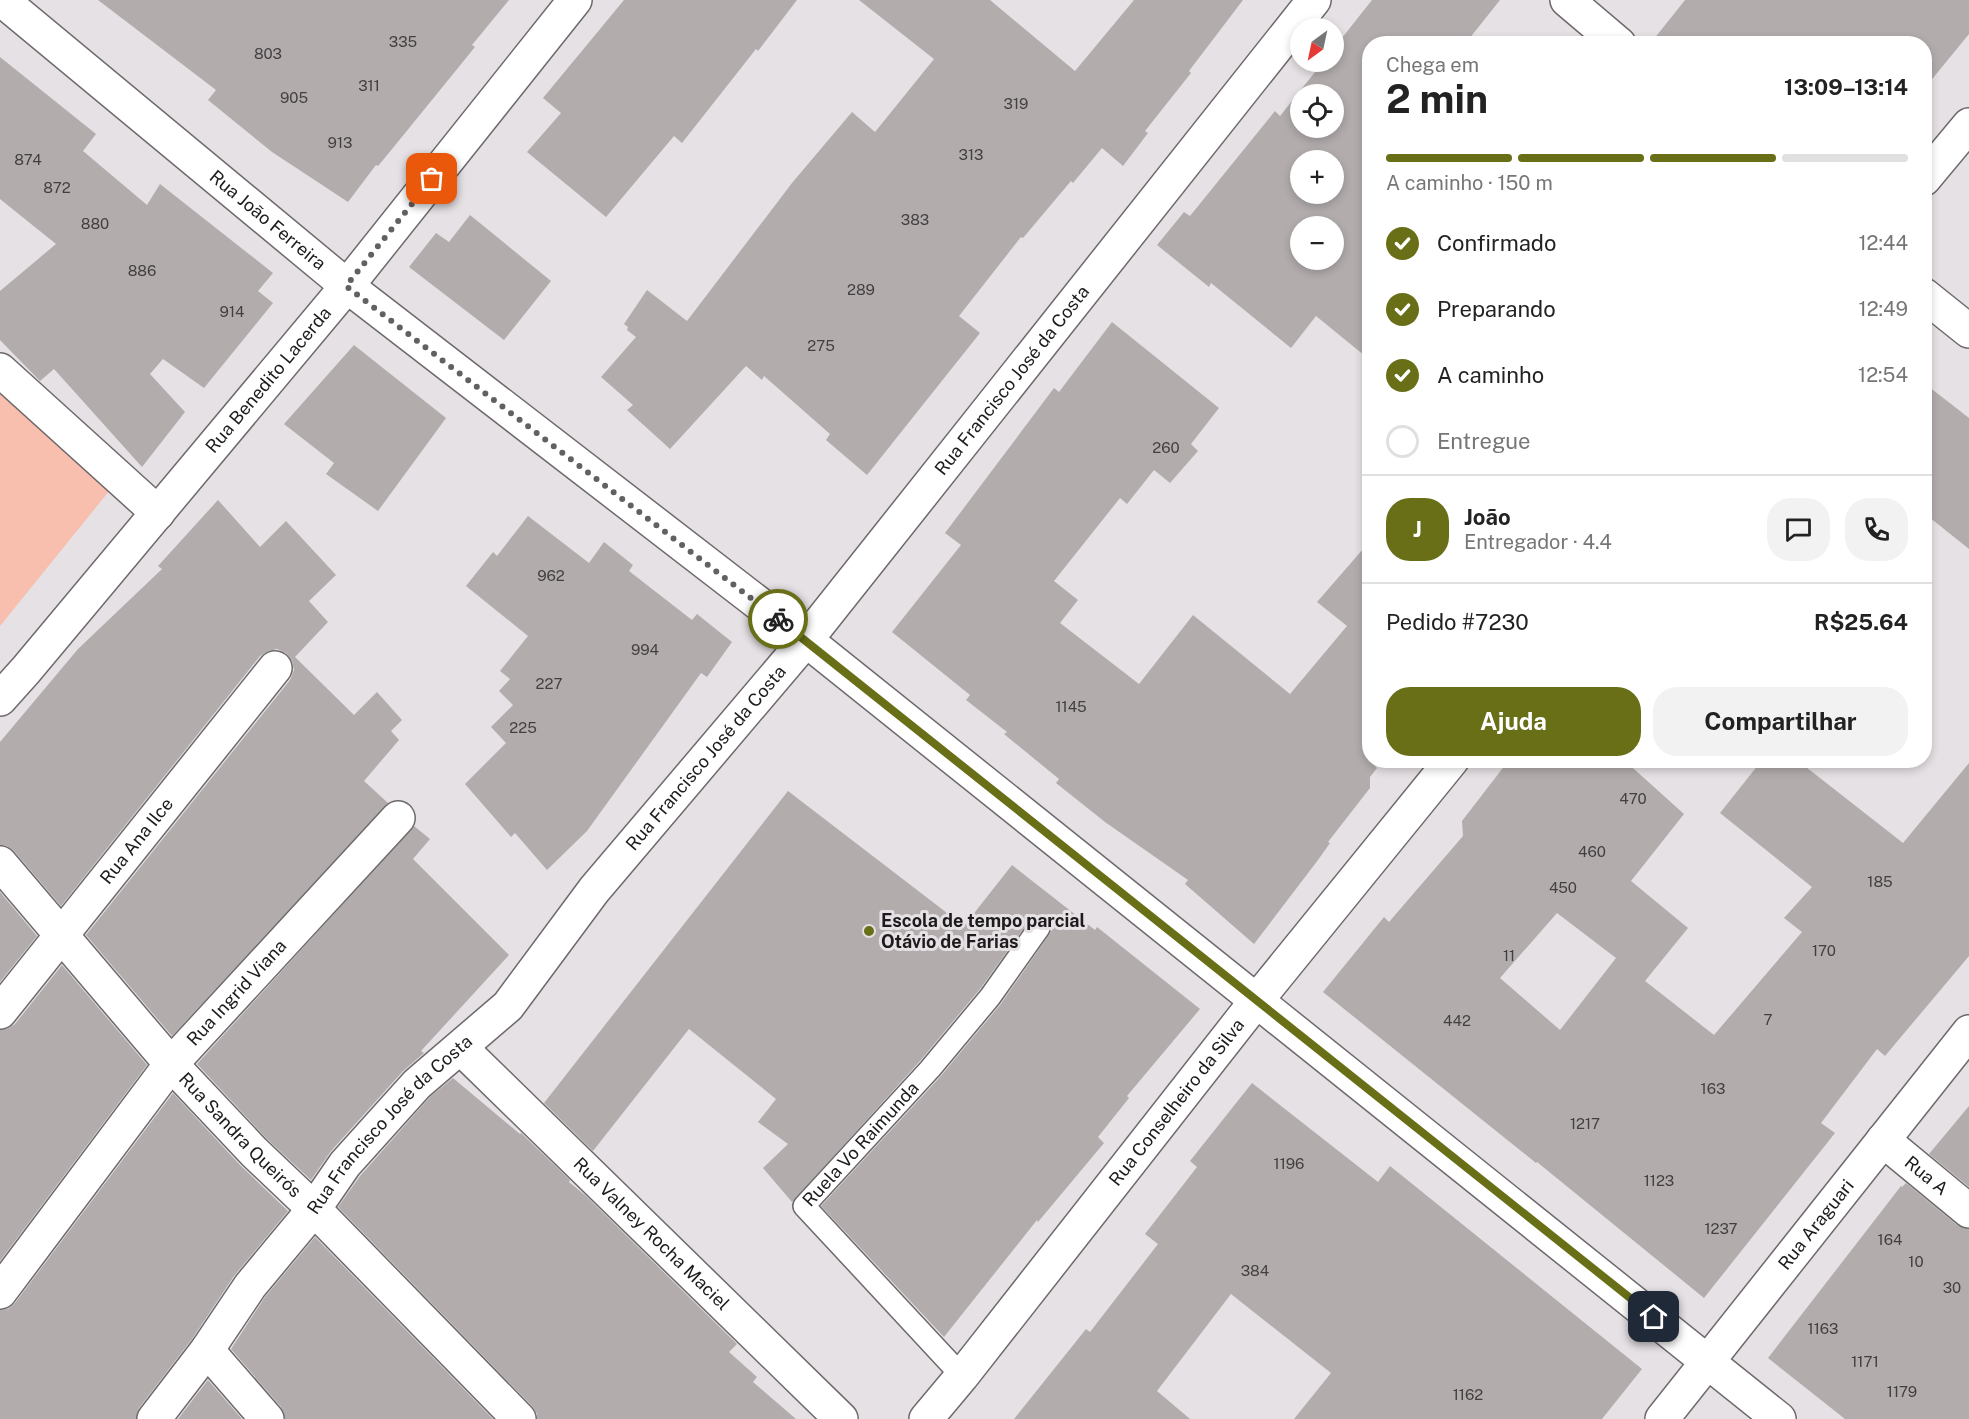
<!DOCTYPE html>
<html lang="pt">
<meta charset="utf-8">
<style>
:root{--surface:#fff;--page:#f2f2f2;--text:#222;--muted:#767676;--line:#e0e0e0;--accent:#686f16}
body{margin:0;font-family:"Public Sans",sans-serif;background:var(--page);color:var(--text);height:100vh;display:flex;flex-direction:column;font-size:22px;white-space:nowrap}
*{box-sizing:border-box;margin:0}
p{font-size:20px;color:var(--muted)}
.icon{flex:none;width:33px;height:33px;fill:none;stroke:currentColor;stroke-width:2;stroke-linecap:round;stroke-linejoin:round}
.map{position:relative;flex:1;overflow:hidden}
.details{position:absolute;left:1362px;top:36px;width:570px;height:732px;display:flex;flex-direction:column;background:var(--surface);border-radius:24px;box-shadow:0 3px 9px #0003}
.details>*{flex:none}
.needle{width:39px;rotate:213deg}
.buttons{position:absolute;left:1290px;top:18px;display:grid;gap:12px}
.buttons a{display:grid;place-items:center;width:54px;height:54px;border-radius:50%;background:var(--surface);box-shadow:0 3px 9px #0003;font-size:30px}
.pin{position:absolute;display:grid;place-items:center;width:51px;height:51px;color:#fff;margin:-26px;border-radius:12px;box-shadow:0 3px 9px #0006}
.courier{position:absolute;display:grid;place-items:center;width:60px;height:60px;margin:-30px;border:4px solid #686f16;border-radius:50%;background:#fff;color:#222;box-shadow:0 2px 8px #0007}
.headline em{font-style:normal;font-weight:700}
.headline div{display:flex;flex-direction:column-reverse}
.headline{display:flex;align-items:center;justify-content:space-between;height:102px;padding:0 24px}
h1{font-size:39px;font-weight:700;line-height:45px}
.bar{display:grid;grid-template-columns:repeat(4,1fr);gap:9px 6px;align-content:center;height:72px;padding:0 24px}
.bar i{height:8px;border-radius:4px;background:var(--line)}
.bar .on{background:var(--accent)}
.bar p{grid-column:span 4}
.line{display:flex;align-items:center;gap:15px;padding:0 24px;border-top:2px solid var(--line)}
.line div{flex:1}
.round{display:grid;place-items:center;flex:none;width:63px;height:63px;border-radius:24px;background:var(--page)}
ol{padding:0 24px;list-style:none}
li{display:flex;align-items:center;gap:18px;height:66px}
li p{margin-inline-start:auto}
li .icon{padding:6px;border-radius:50%;background:var(--accent);color:#fff;stroke-width:4}
li:last-child{color:var(--muted)}
li i{width:33px;height:33px;border:3px solid var(--line);border-radius:50%}
.cta{display:flex;gap:12px;margin-top:auto;padding:12px 24px}
.cta a{flex:1;height:69px;border-radius:24px;background:var(--accent);color:#fff;font-size:24px;font-weight:700;line-height:69px;text-align:center}
.cta a+a{background:var(--page);color:var(--text)}
.map>svg:first-child{display:block}
</style>
<div class="map">
<svg width="1969" height="1419" viewBox="0 0 1969 1419">
<rect width="100%" height="100%" fill="#e6e1e4"/>
<polygon fill="#f8beae" points="0,393 114,485 0,626"/>
<g fill="#b2acad" fill-rule="evenodd">
<polygon points="98,0 509,0 472,45 475,47 388,154 378,166 376,165 348,202 272,152 208,100 216,90"/>
<polygon points="624,0 797,0 758,51 756,49 682,143 674,136 606,217 527,152 561,113 543,98"/>
<polygon points="859,0 990,0 1075,71 1134,0 1243,0 1189,71 1191,73 1145,131 1148,133 1123,166 1102,148 1073,183 1071,181 1023,238 1021,237 959,316 980,333 867,475 826,440 830,434 764,376 762,380 746,366 670,449 627,410 633,405 601,377 636,337 627,330 628,327 624,324 647,290 687,321 792,183 852,112 875,132 934,59"/>
<path d="M1372 0H1500L1465 44H1370V360L1316 316 1291 348 1211 283 1209 287 1157 245 1184 212 1190 216 1275 111 1280 116 1323 62H1334V48ZM1300 94H1334V128H1300ZM1300 160H1334V194H1300ZM1300 226H1334V260H1300Z"/>
<polygon points="1685,0 1969,0 1969,34 1924,89 1924,44 1650,44"/>
<polygon points="0,57 96,134 83,151 147,205 160,184 273,273 258,291 273,303 204,388 163,359 150,374 185,412 142,467 54,369 40,381 0,340 0,291 56,244 0,199"/>
<polygon points="470,215 551,281 504,340 409,267 436,233 449,242"/>
<polygon points="1112,322 1219,408 1191,444 1198,451 1170,483 1154,470 1127,504 1120,498 1054,581 1078,600 1060,623 1139,684 1193,615 1290,694 1347,626 1317,602 1370,541 1370,761 1377,768 1370,777 1370,788 1328,842 1330,843 1318,860 1254,944 1185,884 1188,880 1105,822 1056,783 1059,779 1004,734 1007,732 966,700 970,695 892,632 961,545 945,533 1054,388 1059,392"/>
<polygon points="354,345 446,418 378,511 326,474 334,463 284,424"/>
<polygon points="1924,383 1969,418 1969,549 1924,513"/>
<polygon points="218,500 260,547 286,521 336,575 309,601 328,622 295,657 354,715 377,692 402,720 391,731 399,740 364,781 388,803 172,1036 86,935 290,680 294,670 292,661 286,653 277,649 268,651 260,656 61,906 14,851 7,846 0,845 0,742 78,649 162,569 158,566"/>
<polygon points="528,516 589,563 604,542 633,565 629,571 692,620 697,614 732,642 707,677 701,673 587,831 547,870 515,833 511,837 465,784 506,743 491,727 513,705 499,691 510,679 500,671 528,636 466,586 493,552 497,556"/>
<path d="M1509 760H1624L1684 814 1631 881 1688 928 1645 981 1714 1035 1802 932 1784 918 1812 887 1720 813 1762 760H1797L1903 843 1969 763V956L1885 1056 1877 1049 1821 1123 1835 1133 1704 1298 1537 1162 1536 1163 1323 992 1384 917 1389 922 1463 836 1462 821ZM1557 913 1616 958 1560 1030 1500 978Z"/>
<polygon points="788,791 964,926 1012,865 1095,930 1097,927 1200,1009 1127,1096 1129,1098 1098,1137 1104,1143 1038,1222 1037,1220 944,1337 821,1206 940,1077 1000,1005 1049,935 1052,930 1051,923 1046,917 1041,915 1034,916 1029,921 980,989 920,1061 792,1202 763,1168 788,1144 758,1122 776,1099 689,1029 593,1151 544,1103"/>
<polygon points="414,826 430,839 413,859 509,955 421,1051 424,1053 403,1071 331,1151 311,1180 267,1139 197,1064"/>
<polygon points="0,892 37,936 0,982"/>
<polygon points="62,965 147,1065 0,1261 0,1030 7,1029 15,1024"/>
<polygon points="453,1078 520,1134 521,1133 570,1180 569,1182 585,1195 737,1344 729,1352 757,1377 753,1382 796,1419 537,1419 537,1414 532,1406 338,1207 360,1176 430,1097"/>
<polygon points="1252,1083 1378,1182 1390,1166 1642,1369 1602,1419 1294,1419 1331,1373 1231,1294 1157,1391 1190,1419 1014,1419 1086,1329 1090,1332 1158,1244 1145,1234 1197,1167 1190,1161"/>
<polygon points="173,1093 240,1165 288,1211 234,1276 192,1339 139,1408 136,1419 0,1419 0,1310 8,1309 15,1303"/>
<polygon points="1969,1106 1969,1187 1929,1154"/>
<polygon points="1906,1183 1957,1225 1969,1229 1969,1419 1845,1419 1768,1358 1901,1186 1902,1187"/>
<polygon points="315,1237 493,1419 285,1419 281,1407 231,1349 265,1297"/>
<polygon points="208,1380 242,1419 178,1419"/>
</g>
<g fill="none" stroke-linecap="round" stroke-linejoin="round">
<defs>
<g id="lane">
<path id="s1" d="M962 1376 804 1206 930 1069 990 997 1039 928"/>
</g>
<g id="street">
<path id="s2" d="M2 0 347 286 806 640 1779 1419"/>
<polyline points="1567,0 1619,44"/>
<polyline points="1924,179 1969,125"/>
<polyline points="1924,295 1969,331"/>
<polyline points="0,370 158,513"/>
<path id="s3" d="M0 699 26 670 347 286 575 0"/>
<path id="s4" d="M0 863 171 1064 254 1152 314 1209 519 1419"/>
<path id="s5" d="M0 1012 275 668"/>
<path id="s6" d="M461 1048 841 1419"/>
<path id="s7" d="M1883 1140 1969 1211"/>
<path id="s8" d="M0 1292 171 1064 398 818"/>
<polyline points="207,1350 267,1419"/>
<path id="s9" d="M154 1419 207 1350 250 1286 314 1209 345 1164 417 1084 508 1006 594 890 806 640 1314 0"/>
<path id="s10" d="M926 1419 962 1376 1257 1000 1452 760"/>
<path id="s11" d="M1662 1419 1969 1032"/>
</g>
</defs>
<use href="#lane" stroke="#6e696c" stroke-width="24"/>
<use href="#street" stroke="#6e696c" stroke-width="36"/>
<use href="#lane" stroke="#fff" stroke-width="21"/>
<use href="#street" stroke="#fff" stroke-width="33"/>
</g>
<g fill="none" stroke-linecap="round" stroke-linejoin="round">
<polyline stroke="#636062" stroke-width="6" stroke-dasharray="0 10.8" points="432,179 346,286 778,619"/>
<polyline stroke="#686f16" stroke-width="8" points="778,619 1654,1317"/>
</g>
<circle fill="#686f16" stroke="#e6e1e4" stroke-width="2" cx="869" cy="931" r="6"/>
<g text-anchor="middle" stroke-width="6" stroke-linejoin="round" paint-order="stroke">
<g font-size="15" fill="#423f40">
<text x="403" y="47">335</text>
<text x="268" y="59">803</text>
<text x="369" y="91">311</text>
<text x="294" y="103">905</text>
<text x="1016" y="109">319</text>
<text x="340" y="148">913</text>
<text x="971" y="160">313</text>
<text x="28" y="165">874</text>
<text x="57" y="193">872</text>
<text x="915" y="225">383</text>
<text x="95" y="229">880</text>
<text x="142" y="276">886</text>
<text x="861" y="295">289</text>
<text x="232" y="317">914</text>
<text x="821" y="351">275</text>
<text x="1166" y="453">260</text>
<text x="551" y="581">962</text>
<text x="645" y="655">994</text>
<text x="549" y="689">227</text>
<text x="1071" y="712">1145</text>
<text x="523" y="733">225</text>
<text x="1633" y="804">470</text>
<text x="1592" y="857">460</text>
<text x="1880" y="887">185</text>
<text x="1563" y="893">450</text>
<text x="1824" y="956">170</text>
<text x="1509" y="961">11</text>
<text x="1768" y="1025">7</text>
<text x="1457" y="1026">442</text>
<text x="1713" y="1094">163</text>
<text x="1585" y="1129">1217</text>
<text x="1289" y="1169">1196</text>
<text x="1659" y="1186">1123</text>
<text x="1721" y="1234">1237</text>
<text x="1890" y="1245">164</text>
<text x="1916" y="1267">10</text>
<text x="1255" y="1276">384</text>
<text x="1952" y="1293">30</text>
<text x="1823" y="1334">1163</text>
<text x="1865" y="1367">1171</text>
<text x="1902" y="1397">1179</text>
<text x="1468" y="1400">1162</text>
</g>
<g font-size="18" fill="#1d1b1c" stroke="#e6e1e4">
<text dy="6" stroke="none"><textPath href="#s2" startOffset="345">Rua João Ferreira</textPath></text>
<text dy="6" stroke="none"><textPath href="#s3" startOffset="417">Rua Benedito Lacerda</textPath></text>
<text dy="6" stroke="none"><textPath href="#s9" startOffset="1350">Rua Francisco José da Costa</textPath></text>
<text dy="6" stroke="none"><textPath href="#s9" startOffset="864">Rua Francisco José da Costa</textPath></text>
<text dy="6" stroke="none"><textPath href="#s5" startOffset="219">Rua Ana Ilce</textPath></text>
<text dy="6" stroke="none"><textPath href="#s8" startOffset="382">Rua Ingrid Viana</textPath></text>
<text dy="6" stroke="none"><textPath href="#s10" startOffset="404">Rua Conselheiro da Silva</textPath></text>
<text dy="6" stroke="none"><textPath href="#s9" startOffset="378">Rua Francisco José da Costa</textPath></text>
<text dy="6" stroke="none"><textPath href="#s4" startOffset="363">Rua Sandra Queirós</textPath></text>
<text dy="6" stroke="none"><textPath href="#s1" startOffset="316">Ruela Vo Raimunda</textPath></text>
<text dy="6" stroke="none"><textPath href="#s7" startOffset="56">Rua A</textPath></text>
<text dy="6" stroke="none"><textPath href="#s11" startOffset="248">Rua Araguari</textPath></text>
<text dy="6" stroke="none"><textPath href="#s6" startOffset="266">Rua Valney Rocha Maciel</textPath></text>
</g>
<g font-size="18" font-weight="bold" fill="#1d1b1c" stroke="#e6e1e4" text-anchor="start">
<text x="881" y="927">Escola de tempo parcial<tspan x="881" dy="21">Otávio de Farias</tspan></text>
</g>
</g>
</svg>
<div class="buttons">
<a><svg class="needle" viewBox="-14 -14 28 28"><path d="M0-13l5 13h-10z" fill="#e53935"/><path d="M0 13l5-13h-10z" fill="#767676"/></svg></a>
<a><svg class="icon" aria-label="locate" viewBox="0 0 24 24"><circle cx="12" cy="12" r="6"/><path d="M12 2v4M12 18v4M2 12h4M18 12h4"/></svg></a>
<a>+</a>
<a>−</a>
</div>
<div class="pin" style="left:432px;top:179px;background:#ea580c"><svg class="icon" aria-label="bag" viewBox="0 0 24 24"><path d="M5 8h14l-1 12H6zM9 8a3 3 0 0 1 6 0"/></svg></div>
<div class="pin" style="left:1654px;top:1317px;background:#1f2937"><svg class="icon" aria-label="home" viewBox="0 0 24 24"><path d="M3 11l9-7 9 7M6 9v11h12V9"/></svg></div>
<div class="courier" style="left:778px;top:619px"><svg class="icon" aria-label="bike" viewBox="0 0 24 24"><circle cx="6" cy="16" r="4"/><circle cx="18" cy="16" r="4"/><path d="M6 16l4-8h5l3 8M10 8l3 8H6M13 5h3"/></svg></div>
<section class="details">
<div class="headline"><div><h1>2 min</h1><p>Chega em</p></div><em>13:09–13:14</em></div>
<div class="bar"><i class="on"></i><i class="on"></i><i class="on"></i><i></i><p>A caminho · 150 m</p></div>
<ol>
<li><svg class="icon" aria-label="check" viewBox="0 0 24 24"><path d="M5 12l5 5 9-10"/></svg>Confirmado<p>12:44</p></li>
<li><svg class="icon" aria-label="check" viewBox="0 0 24 24"><path d="M5 12l5 5 9-10"/></svg>Preparando<p>12:49</p></li>
<li><svg class="icon" aria-label="check" viewBox="0 0 24 24"><path d="M5 12l5 5 9-10"/></svg>A caminho<p>12:54</p></li>
<li><i></i>Entregue</li>
</ol>
<div class="line" style="height:108px"><b class="round" style="background:var(--accent);color:#fff">J</b><div><b>João</b><p>Entregador · 4.4</p></div><a class="round"><svg class="icon" aria-label="chat" viewBox="0 0 24 24"><path d="M4 5h16v11H9l-5 4z"/></svg></a><a class="round"><svg class="icon" aria-label="phone" viewBox="0 0 24 24"><path d="M5 4h4l2 5-3 2q2 4 5 5l2-3 5 2v4C11 20 4 13 5 4z"/></svg></a></div>
<div class="line" style="height:78px"><div>Pedido #7230</div><b>R$25.64</b></div>
<div class="cta"><a>Ajuda</a><a>Compartilhar</a></div>
</section>
</div>
